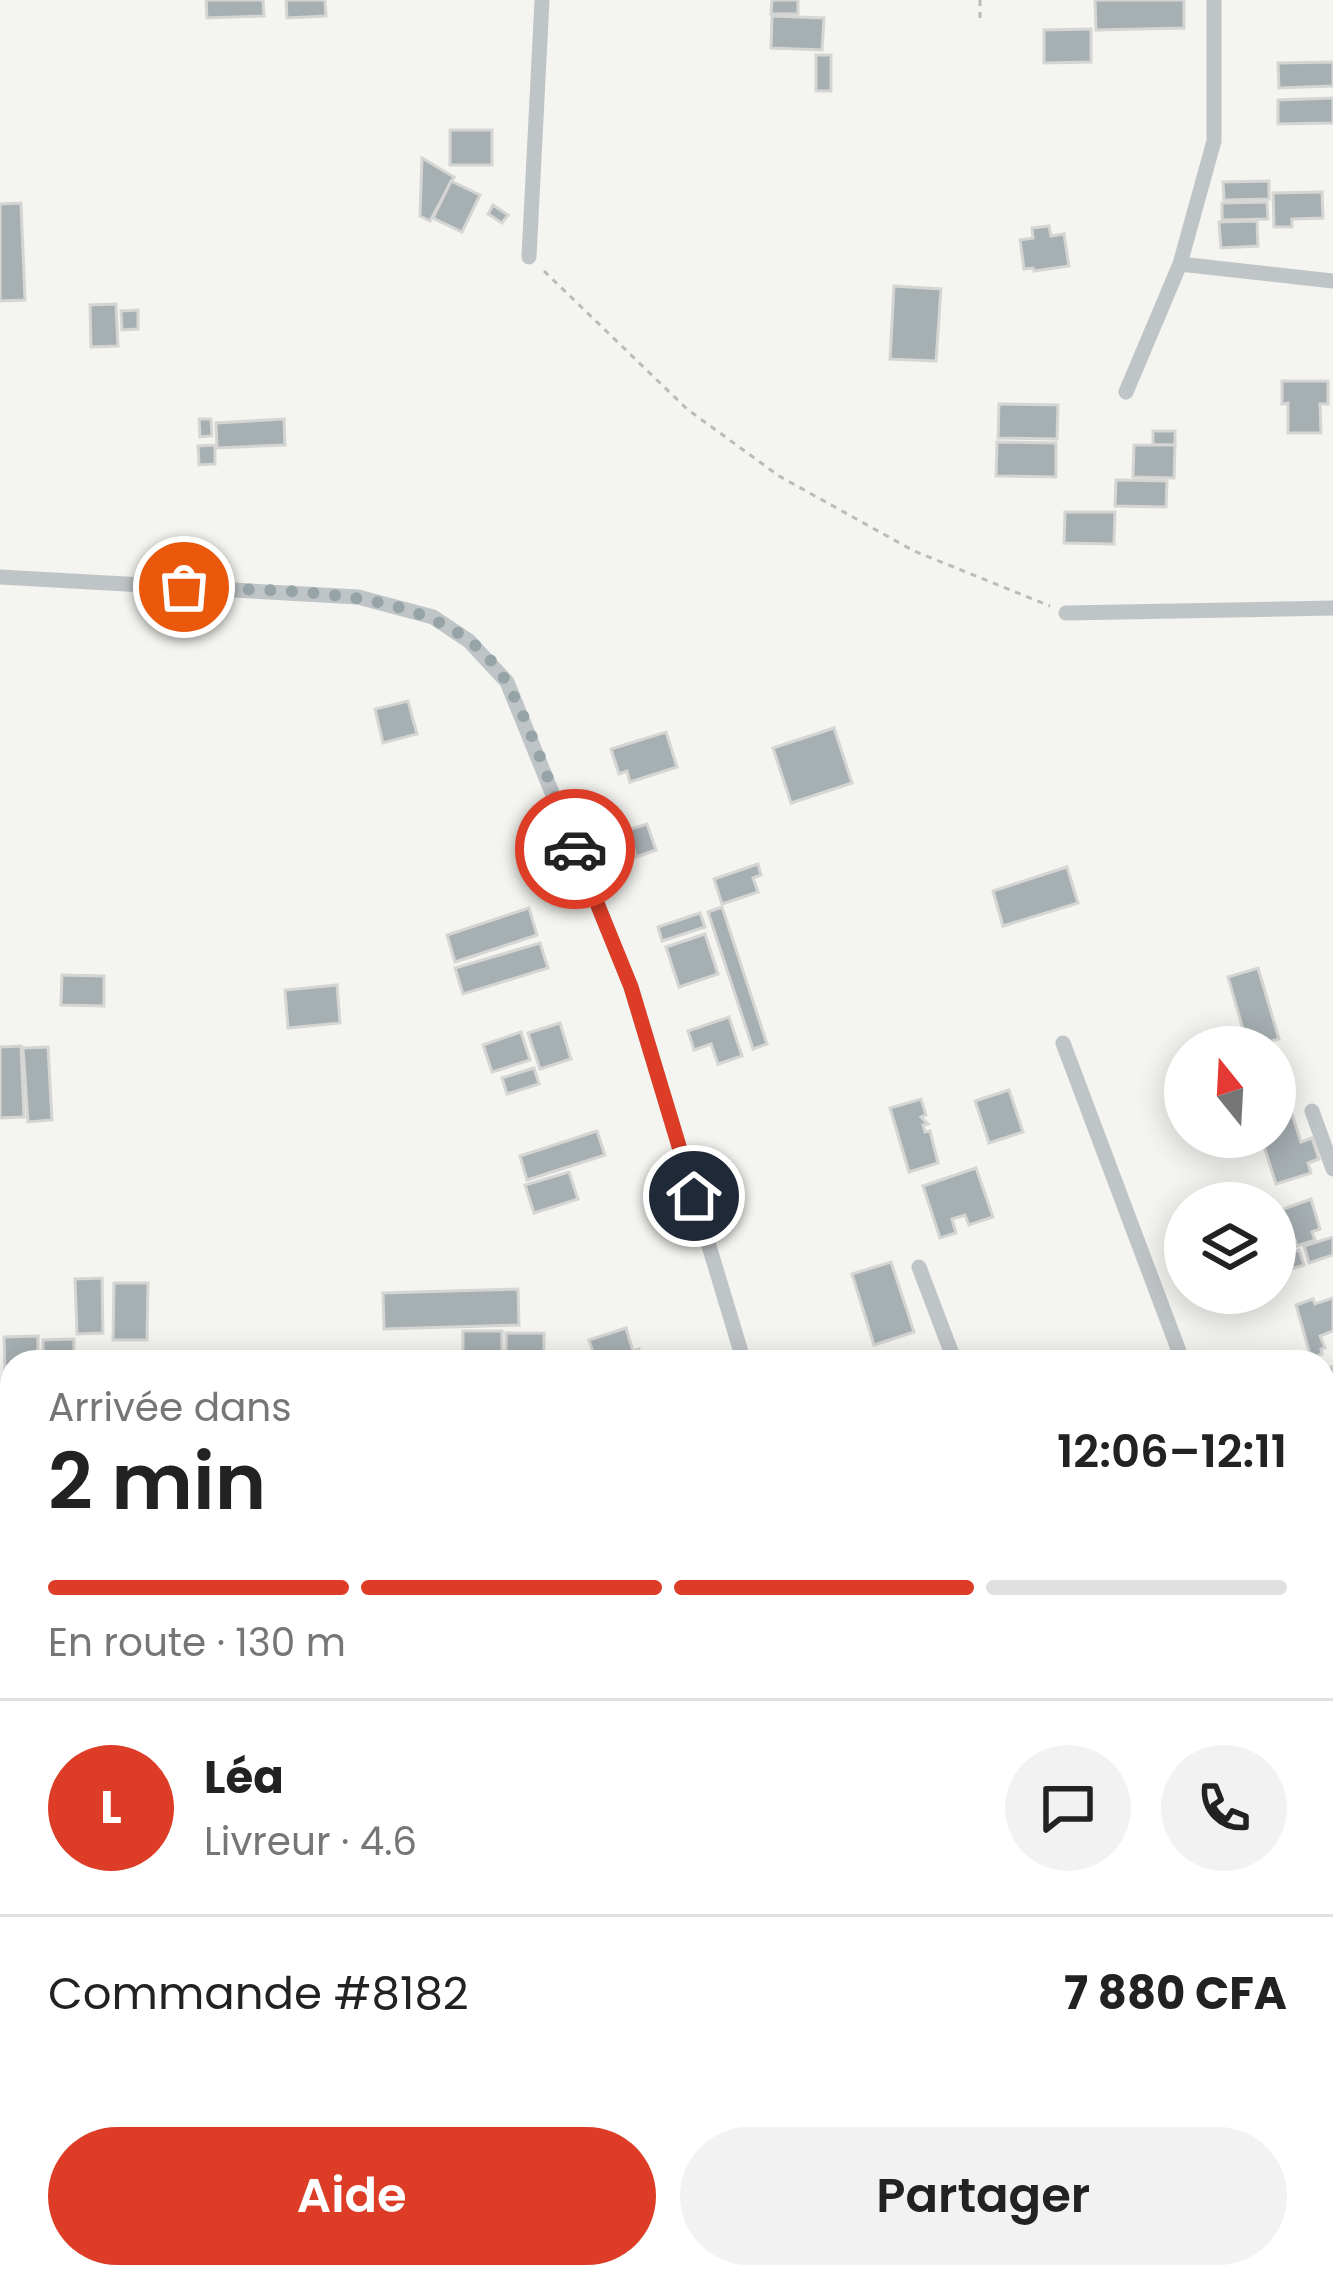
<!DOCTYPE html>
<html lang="fr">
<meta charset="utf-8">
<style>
:root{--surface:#fff;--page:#f2f2f2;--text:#222;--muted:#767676;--line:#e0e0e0;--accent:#dd3d27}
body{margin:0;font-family:Poppins,sans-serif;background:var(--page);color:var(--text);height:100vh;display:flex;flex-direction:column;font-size:45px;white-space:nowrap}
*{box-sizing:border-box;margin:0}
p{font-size:39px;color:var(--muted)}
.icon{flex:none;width:66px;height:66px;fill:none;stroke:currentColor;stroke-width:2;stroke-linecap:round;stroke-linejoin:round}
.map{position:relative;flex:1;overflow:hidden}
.drawer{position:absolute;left:0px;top:1350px;width:1335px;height:939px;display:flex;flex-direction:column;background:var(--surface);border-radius:36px 36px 0 0;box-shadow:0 6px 30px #0003}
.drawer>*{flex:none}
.needle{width:78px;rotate:342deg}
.tools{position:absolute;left:1164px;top:1026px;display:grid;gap:24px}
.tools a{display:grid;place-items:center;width:132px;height:132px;border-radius:50%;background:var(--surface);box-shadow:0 6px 30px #0003;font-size:60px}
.pin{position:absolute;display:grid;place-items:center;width:102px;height:102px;color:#fff;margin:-51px;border:6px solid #fff;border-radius:50%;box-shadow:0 3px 12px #0007}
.courier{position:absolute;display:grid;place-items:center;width:120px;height:120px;margin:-60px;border:9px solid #dd3d27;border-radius:50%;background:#fff;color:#222;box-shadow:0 3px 15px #0007}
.head em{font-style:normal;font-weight:600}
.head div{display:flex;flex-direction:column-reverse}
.head{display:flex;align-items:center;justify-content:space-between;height:204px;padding:0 48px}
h1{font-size:78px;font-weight:600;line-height:90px}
.bar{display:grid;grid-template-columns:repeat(4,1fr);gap:18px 12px;align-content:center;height:144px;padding:0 48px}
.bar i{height:15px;border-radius:9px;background:var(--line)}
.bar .current{background:var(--accent)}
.bar p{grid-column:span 4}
.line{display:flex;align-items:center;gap:30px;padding:0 48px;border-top:3px solid var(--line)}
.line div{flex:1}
.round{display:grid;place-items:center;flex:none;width:126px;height:126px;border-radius:63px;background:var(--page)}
.action{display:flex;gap:24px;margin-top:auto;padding:24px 48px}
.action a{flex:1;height:138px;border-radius:72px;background:var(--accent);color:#fff;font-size:48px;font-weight:600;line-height:138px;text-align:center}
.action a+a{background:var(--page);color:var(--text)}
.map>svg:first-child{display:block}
</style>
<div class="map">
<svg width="1333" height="2287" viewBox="0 0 1333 2287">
<rect width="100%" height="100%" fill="#f4f4f0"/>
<polygon fill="#e5e5e4" points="468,2277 909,2277 912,2287 468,2287"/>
<g fill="#a6afb2" stroke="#d5d5d3" stroke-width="3">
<polygon points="206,0 263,0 264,16 207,18"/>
<polygon points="286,0 325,0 326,16 287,18"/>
<polygon points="772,0 798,0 798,14 771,14"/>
<polygon points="1095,0 1184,0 1184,28 1096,30"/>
<polygon points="772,16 824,18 822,50 771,48"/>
<polygon points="1091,29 1091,62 1044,63 1044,30"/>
<rect x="816" y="55" width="15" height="36"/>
<polygon points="1333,62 1333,86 1279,88 1278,63"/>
<polygon points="1333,98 1333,123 1278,124 1278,100"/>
<rect x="450" y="130" width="42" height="35"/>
<polygon points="422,158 454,177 430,221 420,216"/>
<polygon points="451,181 480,195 462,232 433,218"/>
<polygon points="1269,181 1269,199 1224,200 1223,182"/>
<polygon points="1322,192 1323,218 1292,219 1292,227 1274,227 1273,193"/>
<polygon points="1267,202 1268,219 1222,220 1222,203"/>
<polygon points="21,203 25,300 0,301 0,204"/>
<polygon points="493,205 508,215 502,223 488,214"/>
<polygon points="1257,221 1258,246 1221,248 1219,222"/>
<polygon points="1049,226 1051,236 1064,234 1069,266 1034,271 1033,268 1024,269 1020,240 1033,238 1032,228"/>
<polygon points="894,286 941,289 936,361 890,359"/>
<polygon points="116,304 118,346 91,347 90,305"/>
<polygon points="138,310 138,329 122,330 121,311"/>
<polygon points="1282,381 1328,381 1328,404 1320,404 1321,433 1288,433 1288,403 1282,404"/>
<polygon points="999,404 1058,405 1057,439 998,438"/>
<polygon points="199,419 211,419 212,436 200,437"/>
<polygon points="284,419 285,445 217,448 216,423"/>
<rect x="1153" y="431" width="22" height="14"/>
<polygon points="997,442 1056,443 1056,477 996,476"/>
<polygon points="215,445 215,464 199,465 198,446"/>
<polygon points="1134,445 1175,445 1174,478 1133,477"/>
<polygon points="1116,480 1167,481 1166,507 1115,506"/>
<polygon points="1065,512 1115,512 1114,544 1064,543"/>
<polygon points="408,701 417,734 383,743 375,709"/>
<polygon points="834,728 852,783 791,803 773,748"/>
<polygon points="666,732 677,767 630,782 627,771 619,774 611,749"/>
<polygon points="647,824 656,850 636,857 628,830"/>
<polygon points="758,864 761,875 753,878 758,892 722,904 714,879"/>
<polygon points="1067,867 1078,903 1003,926 993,891"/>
<polygon points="722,907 767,1044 753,1049 708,912"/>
<polygon points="529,908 537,935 455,962 447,935"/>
<polygon points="700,913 705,927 662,941 658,927"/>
<polygon points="705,934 718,974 679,987 666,947"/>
<polygon points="540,943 548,968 463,994 455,968"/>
<polygon points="1258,968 1279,1039 1248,1047 1228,977"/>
<polygon points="62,975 104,976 104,1006 61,1005"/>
<polygon points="337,985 340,1023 288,1028 285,990"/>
<polygon points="729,1017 742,1056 718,1064 711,1044 694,1050 688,1031"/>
<polygon points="560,1023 571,1059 540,1069 528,1033"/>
<polygon points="521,1032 530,1060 492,1072 483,1045"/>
<polygon points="21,1046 24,1117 0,1118 0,1047"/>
<polygon points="48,1047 52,1120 28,1122 23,1048"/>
<polygon points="534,1068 539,1084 507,1094 502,1078"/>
<polygon points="1009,1090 1023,1132 989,1143 975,1101"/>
<polygon points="921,1099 926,1115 921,1117 928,1124 923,1125 925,1132 930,1131 938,1163 909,1172 890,1108"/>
<polygon points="1291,1111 1301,1142 1312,1138 1319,1159 1308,1163 1311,1173 1276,1184 1261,1137 1275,1137 1275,1116"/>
<polygon points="597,1131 605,1155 527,1180 520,1156"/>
<polygon points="976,1168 993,1217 969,1225 965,1215 952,1219 956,1233 940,1238 923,1186"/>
<polygon points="569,1172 578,1199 534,1213 525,1185"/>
<polygon points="1311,1199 1320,1229 1312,1232 1315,1240 1297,1246 1295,1240 1277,1246 1275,1212"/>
<polygon points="1333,1237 1333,1255 1309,1263 1304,1246"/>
<polygon points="1299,1250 1304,1265 1282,1272 1277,1257"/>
<polygon points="891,1262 914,1332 874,1345 852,1274"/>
<polygon points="102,1278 103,1333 77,1334 75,1279"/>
<polygon points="114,1283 148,1283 147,1340 113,1340"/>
<polygon points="518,1289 519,1325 384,1329 383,1293"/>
<polygon points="1333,1298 1333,1331 1320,1336 1325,1348 1321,1349 1322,1354 1311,1358 1296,1305 1313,1299 1315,1304"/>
<polygon points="626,1328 633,1351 639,1349 642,1361 596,1362 589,1340"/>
<rect x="463" y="1331" width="39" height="31"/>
<rect x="506" y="1333" width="38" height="29"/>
<polygon points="38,1336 38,1362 12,1362 12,1373 5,1373 4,1337"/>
<polygon points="74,1339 74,1362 43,1362 43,1340"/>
<polygon points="1333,1366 1333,1410 1332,1411 1323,1385 1323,1370"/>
<polygon points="1332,1486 1333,1506 1323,1510 1323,1489"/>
<polygon points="1333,1506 1333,1526 1323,1529 1323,1510"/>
<rect x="0" y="2182" width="12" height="29"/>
<rect x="0" y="2214" width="12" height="14"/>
<polygon points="1333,2226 1333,2256 1323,2259 1323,2229"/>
<polygon points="1333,2260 1333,2287 1292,2287 1289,2277 1323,2277 1323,2263"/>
<rect x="271" y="2277" width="26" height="10"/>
<polygon points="340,2277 358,2277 357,2286 339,2284"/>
<rect x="372" y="2277" width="48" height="10"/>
<rect x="736" y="2277" width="75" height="10"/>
<polygon points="1187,2277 1220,2277 1223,2287 1190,2287"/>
<rect x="114" y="2281" width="31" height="6"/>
</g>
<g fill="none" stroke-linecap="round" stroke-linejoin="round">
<g stroke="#b9bcbd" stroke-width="3" stroke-dasharray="6 6" stroke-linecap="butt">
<polyline points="980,0 980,21"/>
<polyline points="544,271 687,409 779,476 914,551 1050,606"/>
</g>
<g stroke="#bfc4c6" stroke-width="15">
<polyline points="529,257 542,0"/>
<polyline points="1180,264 1333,281"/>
<polyline points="1126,392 1180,264 1214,141 1214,0"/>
<polyline points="0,577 358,597 433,617 469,641 507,682 631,987 744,1362"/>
<polyline points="1066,613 1333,608"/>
<polyline points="1063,1043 1183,1362"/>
<polyline points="1312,1111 1333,1169"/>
<polyline points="919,1267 955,1362"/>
<polyline points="1323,1596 1333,1593"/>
<polyline points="1323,1767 1333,1795"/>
<polyline points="0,1923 12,1922"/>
<polyline points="1323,2005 1333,2006"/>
<polyline points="1323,2087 1333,2083"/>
<polyline points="1022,2277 1023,2287"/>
</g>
</g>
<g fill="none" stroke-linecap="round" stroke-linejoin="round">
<path stroke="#96a3a7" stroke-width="12" stroke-dasharray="0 21.6" d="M184 587C287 593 450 581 508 685 534 733 554 798 575 849"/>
<polyline stroke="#dd3d27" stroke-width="15" points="575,849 631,987 694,1196"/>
</g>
</svg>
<div class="tools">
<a><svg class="needle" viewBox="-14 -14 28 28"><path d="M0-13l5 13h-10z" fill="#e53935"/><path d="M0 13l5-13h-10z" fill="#767676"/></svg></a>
<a><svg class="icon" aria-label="layers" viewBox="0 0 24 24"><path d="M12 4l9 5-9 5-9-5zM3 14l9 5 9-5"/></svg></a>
</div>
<div class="pin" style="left:184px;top:587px;background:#ea580c"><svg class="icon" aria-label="bag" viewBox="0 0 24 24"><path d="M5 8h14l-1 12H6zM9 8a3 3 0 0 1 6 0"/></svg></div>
<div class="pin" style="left:694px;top:1196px;background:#1f2937"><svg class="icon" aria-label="home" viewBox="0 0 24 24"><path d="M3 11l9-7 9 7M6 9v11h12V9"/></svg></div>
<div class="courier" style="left:575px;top:849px"><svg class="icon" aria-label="car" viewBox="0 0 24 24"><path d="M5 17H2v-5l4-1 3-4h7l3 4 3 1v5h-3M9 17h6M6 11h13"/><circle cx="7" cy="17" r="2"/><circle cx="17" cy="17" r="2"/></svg></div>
<section class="drawer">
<div class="head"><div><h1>2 min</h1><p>Arrivée dans</p></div><em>12:06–12:11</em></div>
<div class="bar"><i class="current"></i><i class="current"></i><i class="current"></i><i></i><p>En route · 130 m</p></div>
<div class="line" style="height:216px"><b class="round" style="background:var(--accent);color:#fff">L</b><div><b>Léa</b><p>Livreur · 4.6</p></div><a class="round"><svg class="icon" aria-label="chat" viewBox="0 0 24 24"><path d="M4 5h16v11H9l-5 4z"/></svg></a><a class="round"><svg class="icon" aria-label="phone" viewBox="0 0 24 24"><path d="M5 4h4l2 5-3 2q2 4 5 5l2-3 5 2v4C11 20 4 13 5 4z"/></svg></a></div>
<div class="line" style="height:156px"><div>Commande #8182</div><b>7 880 CFA</b></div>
<div class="action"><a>Aide</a><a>Partager</a></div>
</section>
</div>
